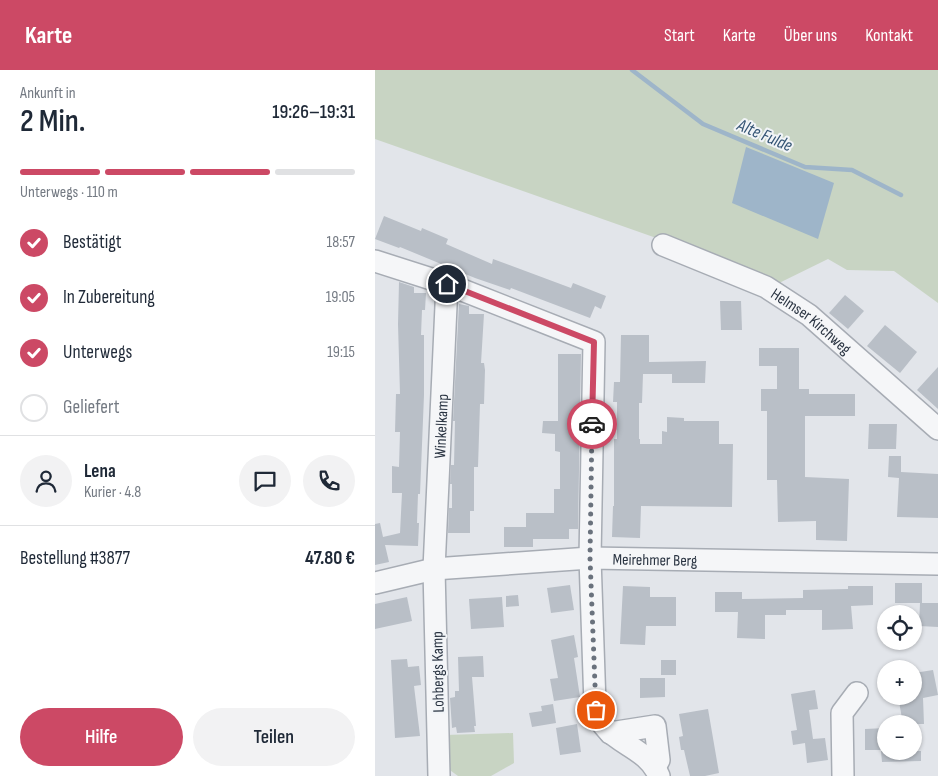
<!DOCTYPE html>
<html lang="de">
<meta charset="utf-8">
<style>
:root{--surface:#fff;--page:#f2f2f3;--text:#1f2937;--muted:#747a83;--line:#e0e1e3;--accent:#cc4965}
body{margin:0;font-family:"Sofia Sans Condensed",sans-serif;background:var(--page);color:var(--text);height:100vh;display:flex;flex-direction:column;font-size:19px;white-space:nowrap}
*{box-sizing:border-box;margin:0}
p{font-size:16px;color:var(--muted)}
.icon{flex:none;width:28px;height:28px;fill:none;stroke:currentColor;stroke-width:2;stroke-linecap:round;stroke-linejoin:round}
.map{position:relative;flex:1;overflow:hidden}
.side{display:flex;flex-direction:column;background:var(--surface);width:375px}
.side>*{flex:none}
.fabs{position:absolute;left:502px;top:535px;display:grid;gap:10px}
.fabs a{display:grid;place-items:center;width:45px;height:45px;border-radius:50%;background:var(--surface);box-shadow:0 1px 4px #0004;font-size:25px}
.pin{position:absolute;display:grid;place-items:center;width:42px;height:42px;color:#fff;margin:-21px;border:2px solid #fff;border-radius:50%;box-shadow:0 1px 5px #0007}
.courier{position:absolute;display:grid;place-items:center;width:50px;height:50px;margin:-25px;border:4px solid #cc4965;border-radius:50%;background:#fff;color:#222;box-shadow:0 1px 6px #0007}
.headline em{font-style:normal;font-weight:600}
.headline div{display:flex;flex-direction:column-reverse}
.headline{display:flex;align-items:center;justify-content:space-between;height:85px;padding:0 20px}
h1{font-size:32px;font-weight:600;line-height:38px}
.bar{display:grid;grid-template-columns:repeat(4,1fr);gap:8px 5px;align-content:center;height:60px;padding:0 20px}
.bar i{height:6px;border-radius:4px;background:var(--line)}
.bar .selected{background:var(--accent)}
.bar p{grid-column:span 4}
.line{display:flex;align-items:center;gap:12px;padding:0 20px;border-top:1px solid var(--line)}
.line div{flex:1}
.round{display:grid;place-items:center;flex:none;width:52px;height:52px;border-radius:26px;background:var(--page)}
ol{padding:0 20px;list-style:none}
li{display:flex;align-items:center;gap:15px;height:55px}
li p{margin-inline-start:auto}
li .icon{padding:5px;border-radius:50%;background:var(--accent);color:#fff;stroke-width:4}
li:last-child{color:var(--muted)}
li i{width:28px;height:28px;border:2px solid var(--line);border-radius:50%}
.cta{display:flex;gap:10px;margin-top:auto;padding:10px 20px}
.cta a{flex:1;height:58px;border-radius:30px;background:var(--accent);color:#fff;font-size:20px;font-weight:600;line-height:58px;text-align:center}
.cta a+a{background:var(--page);color:var(--text)}
header{display:flex;align-items:center;gap:30px;box-sizing:border-box;height:70px;padding:0 25px;background:var(--accent);color:#fff}
header strong{font-size:24px}
nav{display:flex;gap:28px;margin-inline-start:auto;font-size:18px}
main{display:flex;flex:1;min-height:0}
.map>svg:first-child{display:block}
</style>
<header>
<strong>Karte</strong>
<nav><a>Start</a><a>Karte</a><a>Über uns</a><a>Kontakt</a></nav>
</header>
<main>
<section class="side">
<div class="headline"><div><h1>2 Min.</h1><p>Ankunft in</p></div><em>19:26–19:31</em></div>
<div class="bar"><i class="selected"></i><i class="selected"></i><i class="selected"></i><i></i><p>Unterwegs · 110 m</p></div>
<ol>
<li><svg class="icon" aria-label="check" viewBox="0 0 24 24"><path d="M5 12l5 5 9-10"/></svg>Bestätigt<p>18:57</p></li>
<li><svg class="icon" aria-label="check" viewBox="0 0 24 24"><path d="M5 12l5 5 9-10"/></svg>In Zubereitung<p>19:05</p></li>
<li><svg class="icon" aria-label="check" viewBox="0 0 24 24"><path d="M5 12l5 5 9-10"/></svg>Unterwegs<p>19:15</p></li>
<li><i></i>Geliefert</li>
</ol>
<div class="line" style="height:90px"><a class="round"><svg class="icon" aria-label="person" viewBox="0 0 24 24"><circle cx="12" cy="8" r="4"/><path d="M4 21q1-7 8-7t8 7"/></svg></a><div><b>Lena</b><p>Kurier · 4.8</p></div><a class="round"><svg class="icon" aria-label="chat" viewBox="0 0 24 24"><path d="M4 5h16v11H9l-5 4z"/></svg></a><a class="round"><svg class="icon" aria-label="phone" viewBox="0 0 24 24"><path d="M5 4h4l2 5-3 2q2 4 5 5l2-3 5 2v4C11 20 4 13 5 4z"/></svg></a></div>
<div class="line" style="height:65px"><div>Bestellung #3877</div><b>47.80 €</b></div>
<div class="cta"><a>Hilfe</a><a>Teilen</a></div>
</section>
<div class="map">
<svg width="563" height="706" viewBox="0 0 563 706">
<rect width="100%" height="100%" fill="#e2e5ea"/>
<g fill="#c8d4c3">
<polygon points="0,0 563,0 563,233 519,201 472,200 453,189 400,215 304,176 0,69"/>
<polygon points="138,663 139,693 116,706 83,706 72,698 70,665"/>
</g>
<polygon fill="#9eb5c9" points="371,77 459,113 443,169 357,133"/>
<g fill="none" stroke-linecap="round" stroke-linejoin="round">
<polyline stroke="#9eb5c9" stroke-width="4.5" points="257,0 328,54 430,97 477,100 526,125"/>
</g>
<g fill="#b9bfc7">
<polygon points="9,146 46,161 47,158 73,169 71,174 117,194 118,189 196,218 198,213 231,226 226,239 220,236 215,248 136,218 135,220 100,208 25,177 24,178 0,169"/>
<polygon points="24,212 39,217 39,223 51,223 50,240 47,240 46,265 49,265 49,325 45,424 43,424 42,453 44,453 43,476 10,475 14,492 0,495 0,454 5,453 8,467 25,463 27,423 17,423 17,396 24,397 25,362 20,362 21,324 25,324 23,254"/>
<polygon points="470,225 489,241 473,259 454,243"/>
<polygon points="345,231 366,231 367,260 346,260"/>
<polygon points="84,234 94,236 94,244 109,244 106,293 109,293 110,300 109,334 105,334 103,397 99,397 99,441 95,441 95,463 73,463 74,438 77,438 77,414 75,414 76,395 79,395 80,351 78,351"/>
<polygon points="510,255 542,282 525,303 492,276"/>
<polygon points="246,265 274,265 274,292 331,291 330,313 297,313 297,304 268,304 267,333 264,333 264,369 265,369 265,374 287,374 287,361 292,362 292,347 309,348 309,351 344,351 344,374 358,374 357,437 266,436 265,468 237,467 238,436 239,436 239,369 242,369 242,332 238,332 239,312 245,312"/>
<polygon points="384,278 424,278 424,319 434,319 434,324 480,324 480,346 430,346 430,407 474,409 472,471 441,470 441,451 403,452 402,410 392,410 392,341 386,341 386,319 402,319 402,296 384,296"/>
<polygon points="183,284 206,284 203,459 194,459 194,469 158,469 158,477 129,477 129,457 151,457 151,443 179,443 179,419 185,419 185,382 180,381 180,364 167,363 168,351 183,351"/>
<polygon points="563,297 563,339 542,320"/>
<polygon points="494,354 522,354 521,379 493,379"/>
<polygon points="514,386 526,386 526,402 563,404 563,448 522,447 524,408 513,407"/>
<polygon points="520,513 547,513 547,533 563,533 563,557 544,556 545,533 520,533"/>
<polygon points="195,515 199,540 176,543 172,518"/>
<polygon points="248,516 275,517 275,527 301,527 301,556 271,556 270,575 245,574"/>
<polygon points="473,516 498,516 498,535 476,536 478,559 447,560 447,540 411,540 411,545 390,545 390,569 362,568 363,542 340,542 340,522 367,522 367,529 428,528 428,520 473,519"/>
<polygon points="143,525 144,536 131,537 131,526"/>
<polygon points="32,527 37,551 0,559 0,534"/>
<polygon points="127,527 129,557 96,559 94,529"/>
<polygon points="199,565 203,587 199,588 205,627 179,631 175,609 183,608 176,570"/>
<polygon points="108,586 109,607 97,607 101,656 99,656 100,662 82,663 81,657 77,658 75,628 80,627 80,621 84,621 83,587"/>
<polygon points="32,589 33,597 44,596 46,615 39,616 45,666 20,668 16,590"/>
<rect x="286" y="590" width="15" height="15"/>
<polygon points="558,600 563,625 548,628 549,654 528,654 523,626 539,626 539,603"/>
<polygon points="265,608 290,608 290,627 265,628"/>
<polygon points="440,620 443,639 434,640 438,669 450,668 453,690 432,693 430,673 418,675 416,661 422,660 416,624"/>
<polygon points="178,634 181,653 157,657 154,643 167,641 166,636"/>
<polygon points="333,639 344,703 330,706 315,706 309,680 306,680 304,667 308,666 304,644"/>
<polygon points="202,654 206,682 185,685 181,658"/>
<polygon points="511,658 511,680 490,680 490,659"/>
<polygon points="506,681 546,681 546,691 507,692"/>
</g>
<g fill="none" stroke-linecap="round" stroke-linejoin="round">
<defs>
<g id="minor">
<path id="s1" d="M288 175 391 217 434 245 563 359"/>
<path d="M0 191 72 214 219 272 215 488 220 635C226 674 270 672 284 706"/>
<path id="s2" d="M0 513 59 499 215 488 563 494"/>
<polyline points="235,663 280,656 284,690 280,697"/>
<path id="s3" d="M64 706 59 499 72 214"/>
<polyline points="468,706 467,643 482,623"/>
</g>
</defs>
<use href="#minor" stroke="#a7acb4" stroke-width="24"/>
<use href="#minor" stroke="#f5f6f8" stroke-width="21"/>
</g>
<g fill="none" stroke-linecap="round" stroke-linejoin="round">
<polyline stroke="#6a727d" stroke-width="5" stroke-dasharray="0 9" points="217,354 215,488 221,640"/>
<polyline stroke="#cc4965" stroke-width="6" points="72,214 219,272 217,354"/>
</g>
<g text-anchor="middle" stroke-width="4" stroke-linejoin="round" paint-order="stroke">
<g font-size="16" fill="#2a3442" stroke="#f1f4f7">
<text dy="6" stroke="none"><textPath href="#s1" startOffset="168">Helmser Kirchweg</textPath></text>
<text dy="6" stroke="none"><textPath href="#s3" startOffset="350">Winkelkamp</textPath></text>
<text dy="6" stroke="none"><textPath href="#s2" startOffset="282">Meirehmer Berg</textPath></text>
<text transform="translate(62 602) rotate(-91)" y="6">Lohbergs Kamp</text>
</g>
<g font-size="18" font-style="italic" fill="#355575" stroke="#f1f4f7">
<text transform="translate(390 65) rotate(23)" y="6">Alte Fulde</text>
</g>
</g>
</svg>
<div class="fabs">
<a><svg class="icon" aria-label="locate" viewBox="0 0 24 24"><circle cx="12" cy="12" r="6"/><path d="M12 2v4M12 18v4M2 12h4M18 12h4"/></svg></a>
<a>+</a>
<a>−</a>
</div>
<div class="pin" style="left:221px;top:640px;background:#ea580c"><svg class="icon" aria-label="bag" viewBox="0 0 24 24"><path d="M5 8h14l-1 12H6zM9 8a3 3 0 0 1 6 0"/></svg></div>
<div class="pin" style="left:72px;top:214px;background:#1f2937"><svg class="icon" aria-label="home" viewBox="0 0 24 24"><path d="M3 11l9-7 9 7M6 9v11h12V9"/></svg></div>
<div class="courier" style="left:217px;top:354px"><svg class="icon" aria-label="car" viewBox="0 0 24 24"><path d="M5 17H2v-5l4-1 3-4h7l3 4 3 1v5h-3M9 17h6M6 11h13"/><circle cx="7" cy="17" r="2"/><circle cx="17" cy="17" r="2"/></svg></div>
</div>
</main>
